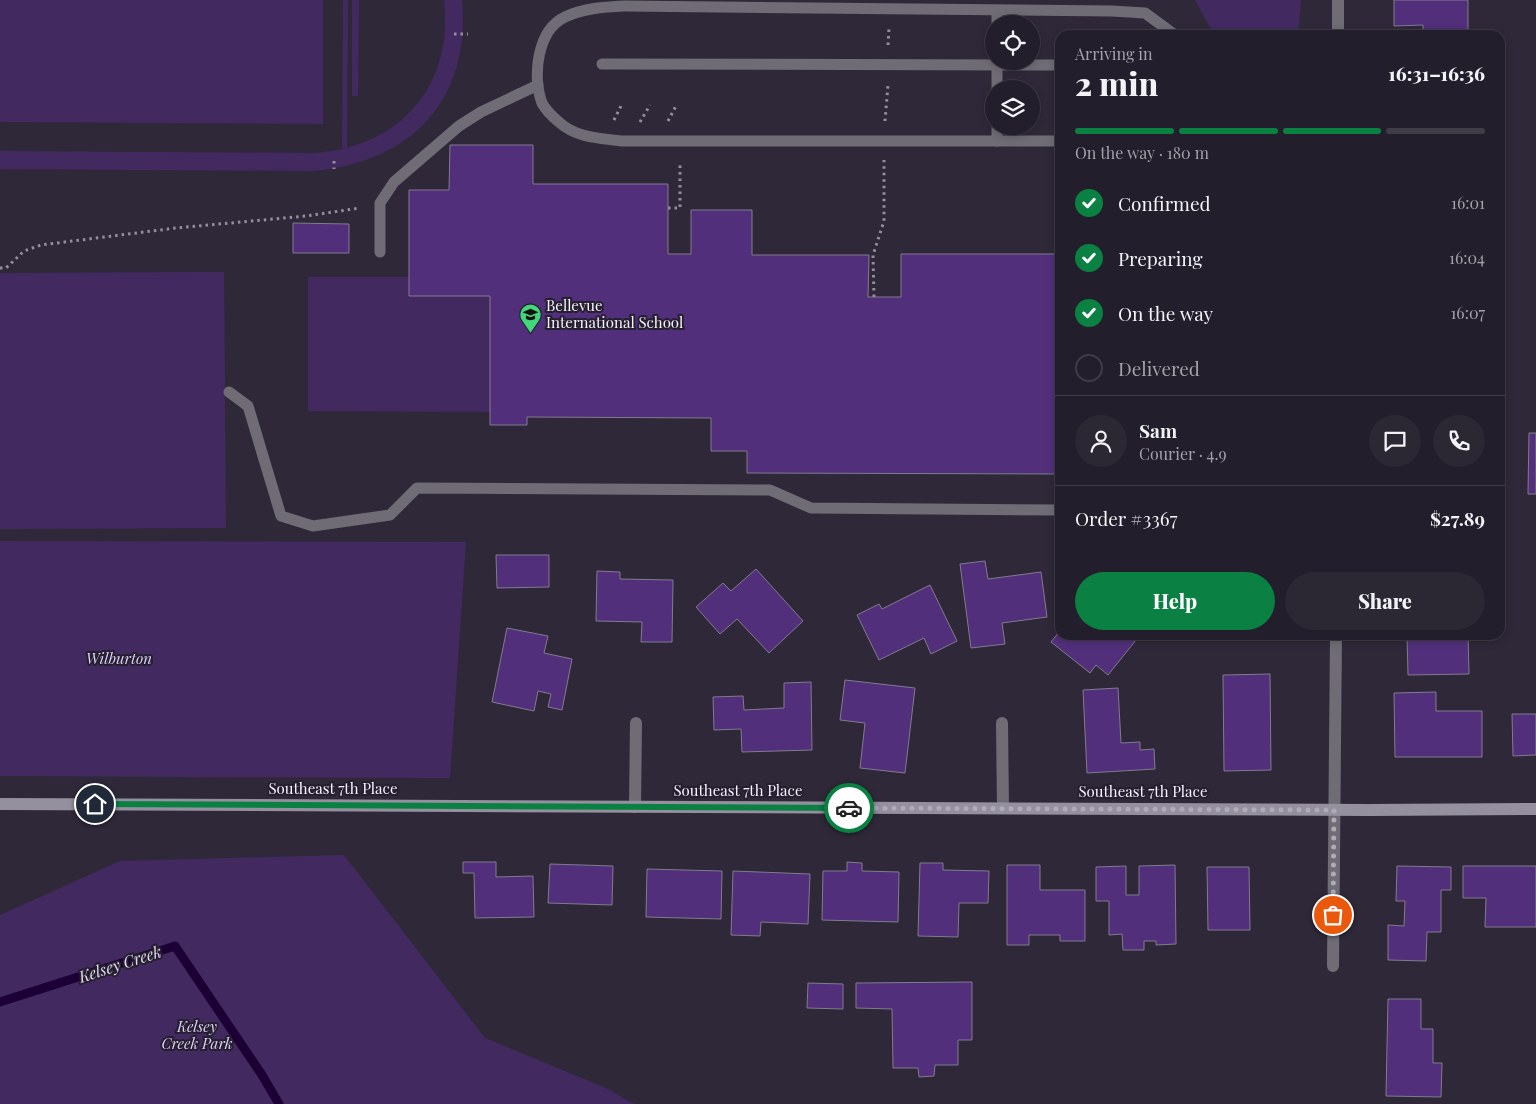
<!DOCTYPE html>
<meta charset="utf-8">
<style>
:root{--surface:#231e2b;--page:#2b2733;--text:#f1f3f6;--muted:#a3a2a9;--line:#403c47;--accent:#0b8043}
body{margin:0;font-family:"Playfair Display",serif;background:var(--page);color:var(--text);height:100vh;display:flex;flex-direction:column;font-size:19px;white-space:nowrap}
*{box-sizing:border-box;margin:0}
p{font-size:16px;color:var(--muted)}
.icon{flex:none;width:28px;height:28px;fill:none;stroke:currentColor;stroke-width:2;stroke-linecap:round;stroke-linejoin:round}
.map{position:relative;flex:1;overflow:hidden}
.details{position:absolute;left:1055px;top:30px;width:450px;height:610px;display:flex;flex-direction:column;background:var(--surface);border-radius:15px;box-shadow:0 2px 8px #0003,0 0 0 1px var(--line)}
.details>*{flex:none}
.controls{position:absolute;left:985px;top:15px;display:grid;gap:10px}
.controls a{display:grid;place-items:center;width:55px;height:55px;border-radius:50%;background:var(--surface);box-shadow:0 2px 8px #0003,0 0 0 1px var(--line);font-size:25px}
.pin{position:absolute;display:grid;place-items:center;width:42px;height:42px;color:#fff;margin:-21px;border:2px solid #fff;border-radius:50%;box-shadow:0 1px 5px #0007}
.courier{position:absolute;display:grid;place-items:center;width:50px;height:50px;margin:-25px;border:4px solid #0b8043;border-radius:50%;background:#fff;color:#222;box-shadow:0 1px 6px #0007}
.overview em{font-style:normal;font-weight:800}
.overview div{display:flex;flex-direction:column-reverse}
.overview{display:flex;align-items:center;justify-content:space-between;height:85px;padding:0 20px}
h1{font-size:32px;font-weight:800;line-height:38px}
.bar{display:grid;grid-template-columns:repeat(4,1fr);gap:8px 5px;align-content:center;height:60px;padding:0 20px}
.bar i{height:6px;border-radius:4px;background:var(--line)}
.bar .active{background:var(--accent)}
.bar p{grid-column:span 4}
.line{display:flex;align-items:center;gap:12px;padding:0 20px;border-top:1px solid var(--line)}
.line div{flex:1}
.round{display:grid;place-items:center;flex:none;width:52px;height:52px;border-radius:26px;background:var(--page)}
ol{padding:0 20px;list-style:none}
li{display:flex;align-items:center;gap:15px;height:55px}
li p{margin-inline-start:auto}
li .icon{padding:5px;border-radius:50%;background:var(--accent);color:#fff;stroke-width:4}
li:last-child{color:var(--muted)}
li i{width:28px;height:28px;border:2px solid var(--line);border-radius:50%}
.cta{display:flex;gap:10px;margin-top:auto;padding:10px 20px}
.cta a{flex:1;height:58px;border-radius:30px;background:var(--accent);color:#fff;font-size:20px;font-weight:800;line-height:58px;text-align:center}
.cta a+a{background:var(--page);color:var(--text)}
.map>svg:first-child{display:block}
</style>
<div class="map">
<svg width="1536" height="1104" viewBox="0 0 1536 1104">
<rect width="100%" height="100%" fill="#2f2839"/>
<g fill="#422a61">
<polygon points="0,0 323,0 323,124 0,122"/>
<polygon points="343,0 348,0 347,148 342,148"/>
<polygon points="352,0 359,0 358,96 352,96"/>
<path d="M444 0H462C471 100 412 162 314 171L0 169V151L315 153C400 147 454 86 444 0Z"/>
<polygon points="1195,0 1301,0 1298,35 1214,35"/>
<polygon points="224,272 226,528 0,529 0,273"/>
<polygon points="308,277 409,277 409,296 490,296 490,412 308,411"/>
<polygon points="0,541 466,542 450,778 0,776"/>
<polygon points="344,855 485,1038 606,1088 634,1104 0,1104 0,915 120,861"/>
</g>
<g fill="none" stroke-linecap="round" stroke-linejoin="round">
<polyline stroke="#1c0035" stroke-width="9" points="0,1002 175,946 262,1075 279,1104"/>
</g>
<g fill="#512f7a" stroke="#827b8e">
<polygon points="1394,0 1468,0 1468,35 1423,35 1423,25 1394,26"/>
<polygon points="450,145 533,145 533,184 668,184 668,254 691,254 691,210 752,210 752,255 869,255 868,297 901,297 901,254 1060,254 1060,474 747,473 747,451 711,451 711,418 527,417 527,425 490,425 490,296 409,296 409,190 449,190"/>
<polygon points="293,223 349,224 349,253 293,253"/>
<polygon points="1529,433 1536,433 1536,494 1528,494"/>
<polygon points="496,555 549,555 549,587 497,588"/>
<polygon points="985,561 988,579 1041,572 1047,617 1002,623 1005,644 971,648 960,564"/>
<polygon points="756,569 803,621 769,653 737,619 720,634 696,607 723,583 731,591"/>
<polygon points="597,571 620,572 620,579 673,580 672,642 641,642 642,622 596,621"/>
<polygon points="930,585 957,641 931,654 924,638 879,660 857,615 879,604 882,609"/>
<polygon points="507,628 548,636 544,653 572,659 562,710 548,707 551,694 538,691 534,711 492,702"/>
<polygon points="1060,631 1060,635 1140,635 1108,675 1096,665 1090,673 1051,642"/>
<polygon points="1198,635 1272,635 1272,640 1198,639"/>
<polygon points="1468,635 1469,674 1408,675 1407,636 1395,635"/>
<polygon points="1270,674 1271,770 1224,771 1223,675"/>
<polygon points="845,680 915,688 905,773 860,768 865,723 840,720"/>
<polygon points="811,682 812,750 742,752 741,729 714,730 713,697 743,696 744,710 784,708 784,683"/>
<polygon points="1118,688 1121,743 1140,742 1140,750 1154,749 1155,769 1087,773 1083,690"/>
<polygon points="1436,692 1436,711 1482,711 1482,757 1395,757 1394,693"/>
<polygon points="1512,714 1536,714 1536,755 1513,756"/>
<polygon points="463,862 496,862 496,877 533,876 534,917 475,918 474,873 463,873"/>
<polygon points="847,862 862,863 862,871 899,872 898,922 822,920 823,871 847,871"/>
<polygon points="920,863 943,863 943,870 989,871 988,903 959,903 958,937 918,936"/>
<polygon points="550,864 613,866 612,905 548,903"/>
<polygon points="1007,865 1040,865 1040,890 1085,890 1085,941 1060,941 1060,935 1029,935 1029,945 1007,945"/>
<polygon points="1175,865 1176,944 1156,945 1156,941 1144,941 1144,950 1123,950 1122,934 1109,935 1109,901 1096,901 1096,867 1126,866 1126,895 1139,895 1139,866"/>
<polygon points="1397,866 1451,867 1451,890 1441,890 1441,932 1427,932 1426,961 1388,960 1388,925 1404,926 1405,901 1396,901"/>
<polygon points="1463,866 1536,866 1536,927 1485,927 1486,898 1463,898"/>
<polygon points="1207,867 1249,867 1250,930 1208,930"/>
<polygon points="647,869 722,871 721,919 646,917"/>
<polygon points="733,871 810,874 808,924 761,922 760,936 731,935"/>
<polygon points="972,982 972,1040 958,1040 958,1065 935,1065 934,1076 919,1077 918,1068 893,1068 892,1009 856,1008 856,983"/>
<polygon points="808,983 843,984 843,1009 807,1008"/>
<polygon points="1388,999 1421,999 1421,1029 1433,1029 1433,1063 1442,1063 1441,1097 1386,1096"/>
</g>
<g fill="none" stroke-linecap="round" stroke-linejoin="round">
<g stroke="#938e9c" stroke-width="3" stroke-dasharray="2.5 4" stroke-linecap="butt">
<polyline points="454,34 468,34"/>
<polyline points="888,45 889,28"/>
<polyline points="614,120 622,104"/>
<polyline points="668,121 677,104"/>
<polyline points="885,121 888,85"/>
<polyline points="640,122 650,105"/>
<polyline points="334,161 334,169"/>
<polyline points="668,208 680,208 680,162"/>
<polyline points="0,268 6,268 24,251 41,245 176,228 306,216 360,208"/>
<polyline points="874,297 873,255 884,221 884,160"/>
</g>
<g stroke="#6f6c75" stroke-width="11">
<polyline points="997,11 997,24"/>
<polyline points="602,64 1060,65"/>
<polyline points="997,89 997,61"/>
<polyline points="997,141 997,126"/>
<path d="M1060 141H621C600 138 577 138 560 123 554 118 545 109 542 103 532 77 537 30 565 17 584 8 605 7 625 6L1112 11 1145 13 1175 35"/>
<polyline points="380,252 380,203 394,182 459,126 481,112 538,85"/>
<polyline points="229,392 248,406 281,516 313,526 390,515 417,488 770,490 811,508 1060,510"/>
</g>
<g stroke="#6f6c75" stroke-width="12">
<polyline points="1338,0 1338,35"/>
<polyline points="1002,723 1003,808"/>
<polyline points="635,807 636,723"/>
<polyline points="1333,966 1336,635"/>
</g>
<polyline stroke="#95909e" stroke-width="12" points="0,804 1368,810 1536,809"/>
</g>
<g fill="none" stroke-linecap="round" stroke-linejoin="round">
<polyline stroke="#b0abb8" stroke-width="5" stroke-dasharray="0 9" points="849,808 1334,810 1333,915"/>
<polyline stroke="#0b8043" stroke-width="6" points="95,804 849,808"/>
</g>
<defs>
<symbol id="school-pin" viewBox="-11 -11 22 30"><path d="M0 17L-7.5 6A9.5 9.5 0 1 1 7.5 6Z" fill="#42d77b" stroke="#251f2f"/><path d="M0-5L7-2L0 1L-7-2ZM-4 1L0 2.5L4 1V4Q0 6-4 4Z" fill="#111"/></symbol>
</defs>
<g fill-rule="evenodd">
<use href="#school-pin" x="518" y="302" width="25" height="34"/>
</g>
<g text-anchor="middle" stroke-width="4" stroke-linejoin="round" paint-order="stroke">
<g font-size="15" fill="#f6f2fd" stroke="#251f2f" text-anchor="start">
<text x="546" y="311">Bellevue<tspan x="546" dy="17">International School</tspan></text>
</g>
<g font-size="15" font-style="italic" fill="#dfcffa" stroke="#251f2f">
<text x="119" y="664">Wilburton</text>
<text x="197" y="1032">Kelsey<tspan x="197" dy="17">Creek Park</tspan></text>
</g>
<g font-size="15" fill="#f6f2fd" stroke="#251f2f">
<text x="333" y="794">Southeast 7th Place</text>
<text x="738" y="796">Southeast 7th Place</text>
<text x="1143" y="797">Southeast 7th Place</text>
</g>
<g font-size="16" font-style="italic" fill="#e2daf0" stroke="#251f2f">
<text transform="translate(120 964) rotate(-18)" y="6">Kelsey Creek</text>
</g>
</g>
</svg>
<div class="controls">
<a><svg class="icon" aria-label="locate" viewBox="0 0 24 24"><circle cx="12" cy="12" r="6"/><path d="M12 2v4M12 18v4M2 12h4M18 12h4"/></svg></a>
<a><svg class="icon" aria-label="layers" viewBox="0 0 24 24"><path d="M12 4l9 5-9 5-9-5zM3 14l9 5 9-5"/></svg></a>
</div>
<div class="pin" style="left:1333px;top:915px;background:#ea580c"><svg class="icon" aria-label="bag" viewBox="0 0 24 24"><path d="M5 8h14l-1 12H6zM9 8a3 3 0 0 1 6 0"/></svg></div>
<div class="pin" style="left:95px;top:804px;background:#1f2937"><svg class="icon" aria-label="home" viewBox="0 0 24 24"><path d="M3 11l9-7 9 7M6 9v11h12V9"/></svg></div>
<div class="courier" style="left:849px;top:808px"><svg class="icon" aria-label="car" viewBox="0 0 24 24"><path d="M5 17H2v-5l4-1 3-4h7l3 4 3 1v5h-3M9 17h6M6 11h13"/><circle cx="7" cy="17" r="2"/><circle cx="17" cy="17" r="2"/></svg></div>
<section class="details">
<div class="overview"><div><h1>2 min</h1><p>Arriving in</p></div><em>16:31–16:36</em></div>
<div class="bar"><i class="active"></i><i class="active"></i><i class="active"></i><i></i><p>On the way · 180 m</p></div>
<ol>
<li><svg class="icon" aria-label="check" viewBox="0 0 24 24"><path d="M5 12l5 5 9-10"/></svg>Confirmed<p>16:01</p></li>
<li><svg class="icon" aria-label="check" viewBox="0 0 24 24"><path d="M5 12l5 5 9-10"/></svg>Preparing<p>16:04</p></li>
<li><svg class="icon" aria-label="check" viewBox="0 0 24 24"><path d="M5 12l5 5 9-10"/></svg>On the way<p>16:07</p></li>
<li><i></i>Delivered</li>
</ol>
<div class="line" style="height:90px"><a class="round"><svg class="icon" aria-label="person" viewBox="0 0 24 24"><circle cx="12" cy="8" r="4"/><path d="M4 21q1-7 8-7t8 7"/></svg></a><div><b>Sam</b><p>Courier · 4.9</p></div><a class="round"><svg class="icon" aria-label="chat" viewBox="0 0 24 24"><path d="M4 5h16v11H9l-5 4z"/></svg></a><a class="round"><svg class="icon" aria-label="phone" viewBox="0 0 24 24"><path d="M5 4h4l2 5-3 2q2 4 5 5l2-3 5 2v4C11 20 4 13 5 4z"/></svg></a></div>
<div class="line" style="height:65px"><div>Order #3367</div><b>$27.89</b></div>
<div class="cta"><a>Help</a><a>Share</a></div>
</section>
</div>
